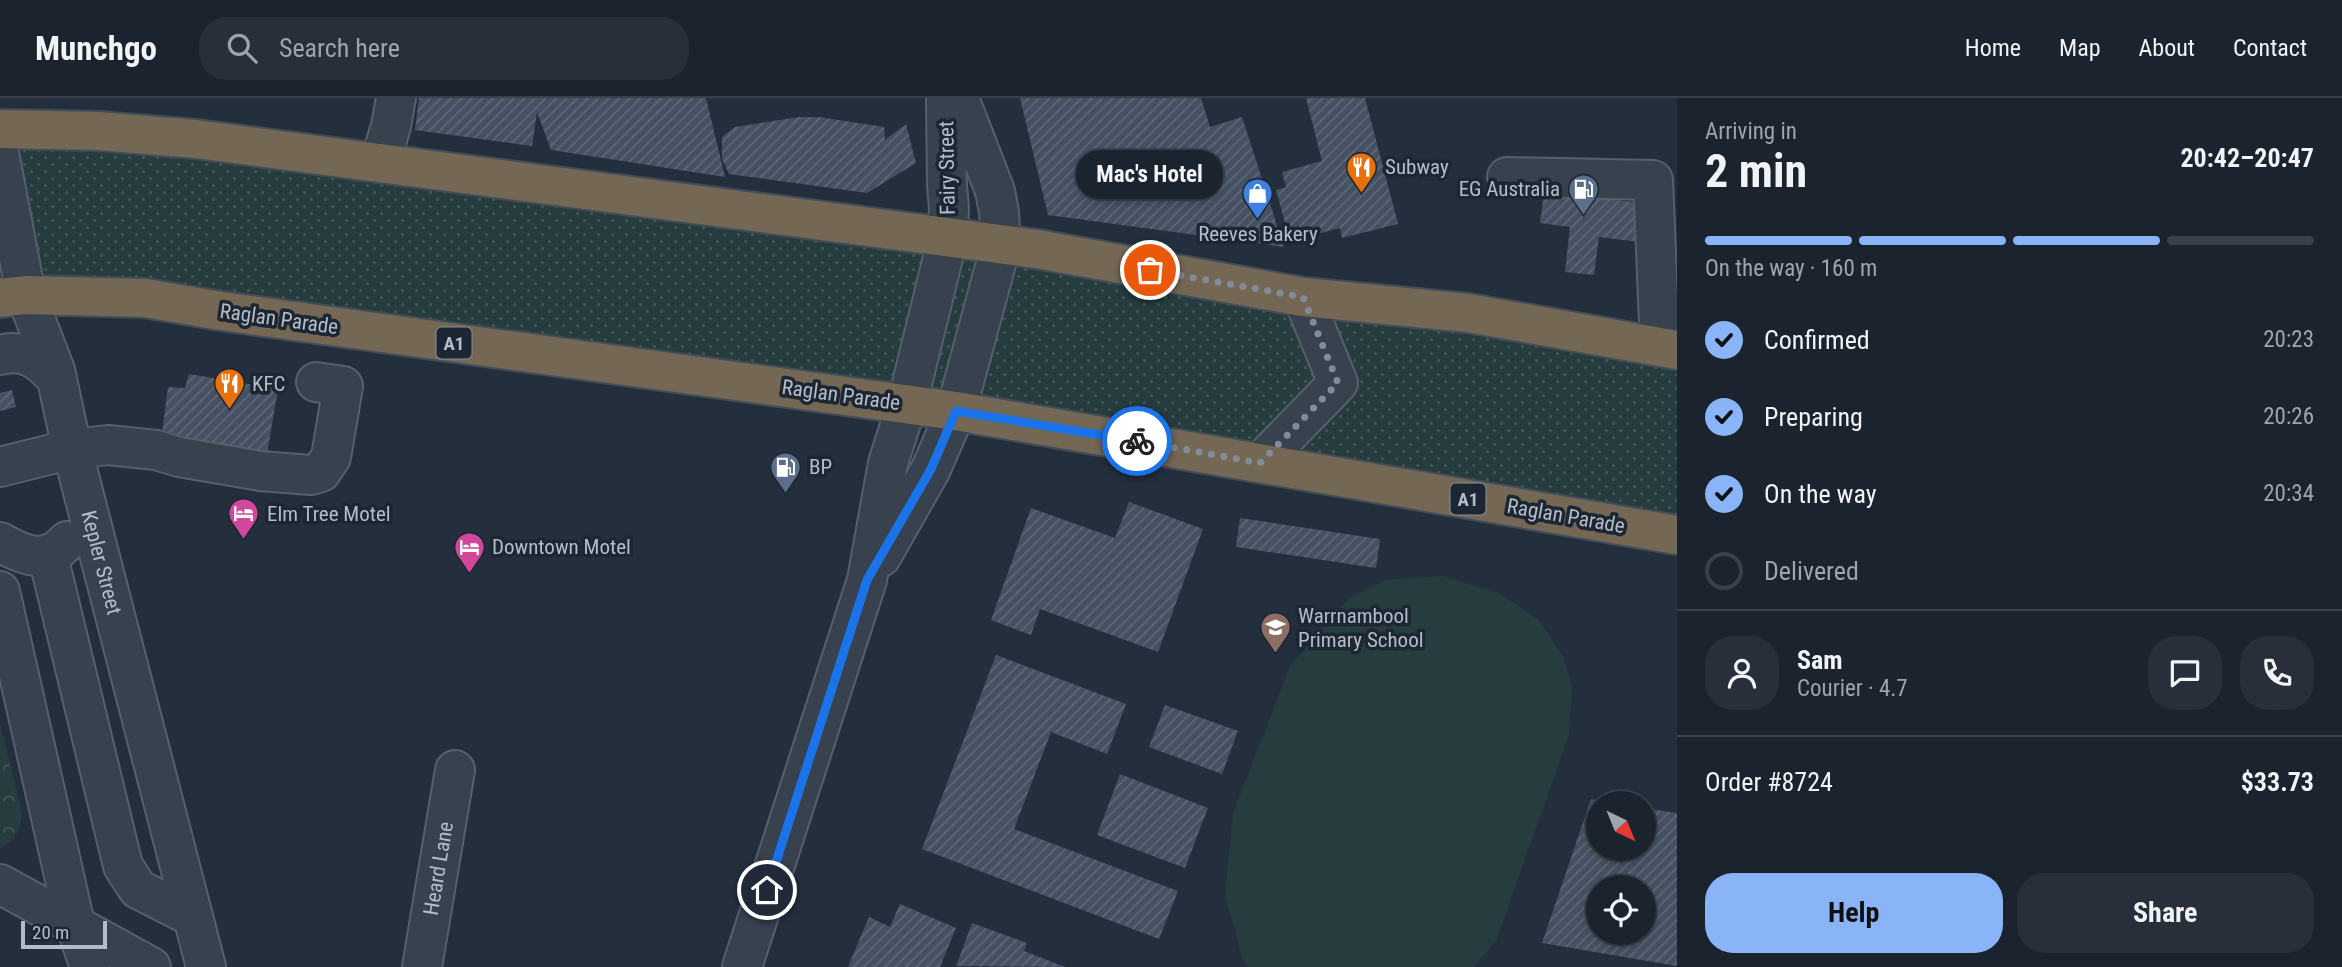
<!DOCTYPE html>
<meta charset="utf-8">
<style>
:root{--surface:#1b232e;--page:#282f3a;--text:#f1f3f6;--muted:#a0a4aa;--line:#39404a;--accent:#8ab4f8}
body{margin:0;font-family:"Roboto Condensed",sans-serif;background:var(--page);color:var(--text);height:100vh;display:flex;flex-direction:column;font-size:26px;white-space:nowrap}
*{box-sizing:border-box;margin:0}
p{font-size:23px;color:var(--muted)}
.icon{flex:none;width:38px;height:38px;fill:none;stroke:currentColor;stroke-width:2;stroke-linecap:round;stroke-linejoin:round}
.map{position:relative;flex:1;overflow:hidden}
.sheet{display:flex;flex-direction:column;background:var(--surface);width:665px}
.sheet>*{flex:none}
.needle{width:46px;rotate:137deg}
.tools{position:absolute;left:1586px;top:693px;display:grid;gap:14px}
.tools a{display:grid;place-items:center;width:70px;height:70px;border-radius:50%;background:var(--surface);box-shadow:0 4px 10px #0003,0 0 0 2px var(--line);font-size:35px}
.scale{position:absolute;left:21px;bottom:18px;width:86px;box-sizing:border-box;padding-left:7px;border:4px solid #b4bcc9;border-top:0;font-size:19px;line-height:24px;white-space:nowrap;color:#b4bcc9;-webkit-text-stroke:5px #1d2633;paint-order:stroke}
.pin{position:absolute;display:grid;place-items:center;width:60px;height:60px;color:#fff;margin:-30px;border:4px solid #fff;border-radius:50%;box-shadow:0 2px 7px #0007}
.courier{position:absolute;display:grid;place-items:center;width:70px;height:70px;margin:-35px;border:5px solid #1a73e8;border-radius:50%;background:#fff;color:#222;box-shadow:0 2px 9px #0007}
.bubble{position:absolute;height:49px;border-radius:24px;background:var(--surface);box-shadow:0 4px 10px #0003,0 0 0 2px var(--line);font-size:23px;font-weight:700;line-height:49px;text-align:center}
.overview em{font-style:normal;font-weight:700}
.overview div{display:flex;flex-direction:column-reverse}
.overview{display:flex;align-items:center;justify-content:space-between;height:119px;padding:0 28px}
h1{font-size:46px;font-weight:700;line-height:52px}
.bar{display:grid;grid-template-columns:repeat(4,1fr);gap:10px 7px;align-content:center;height:84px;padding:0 28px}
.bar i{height:9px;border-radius:5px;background:var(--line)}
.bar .active{background:var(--accent)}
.bar p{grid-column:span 4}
.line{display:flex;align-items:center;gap:18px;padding:0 28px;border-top:2px solid var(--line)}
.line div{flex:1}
.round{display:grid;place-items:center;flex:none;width:74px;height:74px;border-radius:28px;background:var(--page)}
ol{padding:0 28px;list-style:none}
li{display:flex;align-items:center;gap:21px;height:77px}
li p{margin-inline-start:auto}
li .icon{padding:7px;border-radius:50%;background:var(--accent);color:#111;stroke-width:4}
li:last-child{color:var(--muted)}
li i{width:38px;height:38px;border:4px solid var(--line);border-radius:50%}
.action{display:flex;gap:14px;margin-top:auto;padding:14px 28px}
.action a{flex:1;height:80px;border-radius:28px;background:var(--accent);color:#111;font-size:28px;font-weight:700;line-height:80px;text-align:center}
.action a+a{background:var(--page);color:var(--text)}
header{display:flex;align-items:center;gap:42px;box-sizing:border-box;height:98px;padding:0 35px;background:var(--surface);border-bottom:2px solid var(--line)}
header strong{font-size:33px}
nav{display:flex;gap:38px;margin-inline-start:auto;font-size:24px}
.search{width:490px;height:63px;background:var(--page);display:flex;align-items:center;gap:18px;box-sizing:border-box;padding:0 24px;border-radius:28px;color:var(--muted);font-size:26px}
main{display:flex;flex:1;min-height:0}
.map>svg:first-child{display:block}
</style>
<header>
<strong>Munchgo</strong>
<div class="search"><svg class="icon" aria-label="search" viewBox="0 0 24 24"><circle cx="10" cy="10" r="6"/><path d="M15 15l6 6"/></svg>Search here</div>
<nav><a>Home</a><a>Map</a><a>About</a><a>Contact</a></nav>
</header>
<main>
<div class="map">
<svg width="1677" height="869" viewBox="0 0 1677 869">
<defs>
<pattern id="grass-dots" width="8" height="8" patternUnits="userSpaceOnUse" patternTransform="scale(1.75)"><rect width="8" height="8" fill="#263c3f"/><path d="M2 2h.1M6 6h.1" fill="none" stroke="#435659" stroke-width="1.8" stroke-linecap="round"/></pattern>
<pattern id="park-crowns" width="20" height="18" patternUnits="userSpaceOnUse" patternTransform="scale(1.75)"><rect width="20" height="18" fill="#263c3f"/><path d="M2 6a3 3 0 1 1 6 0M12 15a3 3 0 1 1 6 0" fill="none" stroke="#435659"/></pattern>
<pattern id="building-hatch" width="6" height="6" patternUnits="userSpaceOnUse" patternTransform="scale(1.75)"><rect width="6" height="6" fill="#455162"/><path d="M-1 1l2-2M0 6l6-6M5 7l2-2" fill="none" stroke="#5d6877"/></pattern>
</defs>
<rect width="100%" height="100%" fill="#242f3e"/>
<polygon fill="url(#grass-dots)" points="0,31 1677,252 1677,437 1006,321 0,200"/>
<path fill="url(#park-crowns)" d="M0 626 21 710C22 729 17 742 0 750Z"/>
<polygon fill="#263c3f" points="1443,478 1500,496 1538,521 1564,560 1572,590 1569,637 1496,843 1474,869 1248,869 1242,859 1225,796 1233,715 1290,568 1348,501 1385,482"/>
<g fill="url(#building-hatch)" fill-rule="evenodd">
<polygon points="419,0 706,0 725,79 551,52 537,14 532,48 415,32"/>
<polygon points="1020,0 1201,0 1210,29 1242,19 1284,149 1048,117"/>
<polygon points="1306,0 1365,0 1398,126 1342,140 1340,130 1290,143 1276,92 1286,89 1282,74 1322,63"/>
<polygon points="799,19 819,19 884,29 885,42 906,26 916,65 867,95 729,76 722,61 722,39 735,29"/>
<polygon points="1544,95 1645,105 1640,144 1599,139 1594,177 1565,174 1570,129 1540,125"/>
<polygon points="189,276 278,291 267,356 197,347 162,335 168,289 185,290"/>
<polygon points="12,292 16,309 0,313 0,295"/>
<polygon points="1129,404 1203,431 1158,554 1040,511 1031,537 991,522 1031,410 1115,440"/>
<polygon points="1240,420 1380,441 1376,470 1236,449"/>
<polygon points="996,557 1126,606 1107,656 1051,634 1014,731 1178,793 1159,841 922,751"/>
<polygon points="1165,607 1238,633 1222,676 1149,649"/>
<polygon points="1120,676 1208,710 1185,770 1097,737"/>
<path d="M1591 701 1606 704 1598 705V751H1643V710L1677 715V868L1542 845ZM1598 789H1643V835H1598Z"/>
<polygon points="900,806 956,830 940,869 848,869 869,819 890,829"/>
<polygon points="972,825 1027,845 1024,853 1065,869 956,868"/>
</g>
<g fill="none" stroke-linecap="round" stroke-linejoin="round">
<defs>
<g id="minor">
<path id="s1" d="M0 60 26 197 55 272 72 351 206 869"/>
<polyline points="380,65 391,28 396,0"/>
<polyline points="1507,79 1653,82 1659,225 1664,249"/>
<path d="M0 257C25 250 41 263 57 281"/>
<polyline points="1260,365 1338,285 1303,199"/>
<polyline points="0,369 72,351 108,347 156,352 179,359 260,373 311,377 321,374 331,359 343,288 316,284"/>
<path d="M0 444C24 458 47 467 67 443"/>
<polyline points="48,458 123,768 138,791 193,819"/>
<polyline points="881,459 931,371 956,313 1001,147 999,114 995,93 959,0"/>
<polyline points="0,493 75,826 90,869"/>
<polyline points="0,786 151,869"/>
<path id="s2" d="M422 869 455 672"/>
<polyline points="742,869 867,482 888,365 907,306 948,139 949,110 947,87 946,0"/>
</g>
<g id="highway">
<polyline points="0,31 98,33 196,41 1037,151 1303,199 1468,215 1677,252"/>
<polyline points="0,200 26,197 145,200 221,213 956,313 1677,437"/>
</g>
</defs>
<use href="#minor" stroke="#565f6c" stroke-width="42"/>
<use href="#highway" stroke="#434c59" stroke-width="42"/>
<use href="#minor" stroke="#38414e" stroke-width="38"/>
<use href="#highway" stroke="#746855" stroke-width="38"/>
</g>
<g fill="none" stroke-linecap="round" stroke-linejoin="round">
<polyline stroke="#828b98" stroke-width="7" stroke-dasharray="0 12.6" points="1137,343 1260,365 1338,285 1303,199 1150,172"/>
<polyline stroke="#1a73e8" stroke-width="9" points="767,792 867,482 931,371 956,313 1137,343"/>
</g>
<defs>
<symbol id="restaurant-pin" viewBox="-11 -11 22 30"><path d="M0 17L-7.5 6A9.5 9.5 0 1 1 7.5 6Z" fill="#e8710a" stroke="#1d2633"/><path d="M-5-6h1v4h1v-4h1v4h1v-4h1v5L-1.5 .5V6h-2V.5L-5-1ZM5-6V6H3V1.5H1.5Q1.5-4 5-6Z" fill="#fff"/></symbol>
<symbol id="fuel-pin" viewBox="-11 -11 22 30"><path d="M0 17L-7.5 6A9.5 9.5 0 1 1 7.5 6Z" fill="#5c6f8a" stroke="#1d2633"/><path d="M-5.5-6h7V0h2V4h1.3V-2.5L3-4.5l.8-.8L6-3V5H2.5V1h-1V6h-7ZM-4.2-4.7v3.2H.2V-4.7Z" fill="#fff"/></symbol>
<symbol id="shop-pin" viewBox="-11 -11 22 30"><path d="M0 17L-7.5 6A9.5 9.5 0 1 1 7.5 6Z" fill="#3f7fe0" stroke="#1d2633"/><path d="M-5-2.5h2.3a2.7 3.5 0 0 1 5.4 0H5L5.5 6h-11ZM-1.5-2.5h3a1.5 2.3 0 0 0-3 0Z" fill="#fff"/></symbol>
<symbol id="hotel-pin" viewBox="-11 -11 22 30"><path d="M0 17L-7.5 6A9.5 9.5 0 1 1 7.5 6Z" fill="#d1479c" stroke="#1d2633"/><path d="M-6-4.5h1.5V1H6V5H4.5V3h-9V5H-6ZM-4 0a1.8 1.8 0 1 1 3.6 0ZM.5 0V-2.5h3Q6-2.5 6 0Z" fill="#fff"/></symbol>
<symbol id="school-pin" viewBox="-11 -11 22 30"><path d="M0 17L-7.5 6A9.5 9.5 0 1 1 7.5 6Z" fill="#8d6e63" stroke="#1d2633"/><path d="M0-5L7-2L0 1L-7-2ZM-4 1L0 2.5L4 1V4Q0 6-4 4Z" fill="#fff"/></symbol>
</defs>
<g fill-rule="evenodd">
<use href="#restaurant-pin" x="1344" y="52" width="35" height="47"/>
<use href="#fuel-pin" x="1566" y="74" width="35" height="47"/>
<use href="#shop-pin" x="1240" y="78" width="35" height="47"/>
<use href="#restaurant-pin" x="212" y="268" width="35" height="47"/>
<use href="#fuel-pin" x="768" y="352" width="35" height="47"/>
<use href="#hotel-pin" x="226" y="398" width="35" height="47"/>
<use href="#hotel-pin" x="452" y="432" width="35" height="47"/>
<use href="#school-pin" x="1258" y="512" width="35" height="47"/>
</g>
<g text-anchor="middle" stroke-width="7" stroke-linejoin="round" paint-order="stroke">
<g fill="#1d2633" stroke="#878f9c" stroke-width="2">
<rect x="436.5" y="229.5" width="35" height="31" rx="5"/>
<rect x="1450.5" y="385.5" width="35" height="31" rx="5"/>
</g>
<g font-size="19" font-weight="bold" fill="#b4bcc9">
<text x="454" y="252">A1</text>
<text x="1468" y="408">A1</text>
</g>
<g font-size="21" fill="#b4bcc9" stroke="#1d2633" text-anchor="start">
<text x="1385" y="76">Subway</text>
<text x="1560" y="98" text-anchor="end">EG Australia</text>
<text x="1258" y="143" text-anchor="middle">Reeves Bakery</text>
<text x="252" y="293">KFC</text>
<text x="809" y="376">BP</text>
<text x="267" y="423">Elm Tree Motel</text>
<text x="492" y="456">Downtown Motel</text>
<text x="1298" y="525">Warrnambool<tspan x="1298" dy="24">Primary School</tspan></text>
</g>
<g font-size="21" fill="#b4bcc9" stroke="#1d2633">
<text transform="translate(947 70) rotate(-91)" y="7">Fairy Street</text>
<text transform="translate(279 221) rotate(8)" y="7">Raglan Parade</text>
<text transform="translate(841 297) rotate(8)" y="7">Raglan Parade</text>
<text transform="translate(1566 418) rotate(10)" y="7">Raglan Parade</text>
<text dy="7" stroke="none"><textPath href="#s1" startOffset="418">Kepler Street</textPath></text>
<text dy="7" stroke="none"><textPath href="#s2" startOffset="100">Heard Lane</textPath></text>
</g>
</g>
</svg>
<div class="tools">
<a><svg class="needle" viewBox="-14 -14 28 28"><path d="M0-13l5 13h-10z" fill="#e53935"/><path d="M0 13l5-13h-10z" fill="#a0a4aa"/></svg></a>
<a><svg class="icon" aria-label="locate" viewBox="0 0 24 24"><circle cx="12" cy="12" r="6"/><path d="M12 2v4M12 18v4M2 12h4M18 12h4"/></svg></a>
</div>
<div class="scale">20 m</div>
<div class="pin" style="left:1150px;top:172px;background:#ea580c"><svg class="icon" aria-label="bag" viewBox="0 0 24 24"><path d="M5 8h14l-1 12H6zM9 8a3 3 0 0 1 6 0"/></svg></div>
<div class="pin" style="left:767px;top:792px;background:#1f2937"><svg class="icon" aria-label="home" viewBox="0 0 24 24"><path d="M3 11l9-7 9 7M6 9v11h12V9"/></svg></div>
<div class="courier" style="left:1137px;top:343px"><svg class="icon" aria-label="bike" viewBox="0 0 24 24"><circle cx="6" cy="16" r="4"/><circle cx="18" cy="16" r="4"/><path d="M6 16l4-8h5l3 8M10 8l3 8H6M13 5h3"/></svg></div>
<div class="bubble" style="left:1076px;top:52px;width:147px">Mac's Hotel</div>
</div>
<section class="sheet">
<div class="overview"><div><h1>2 min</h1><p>Arriving in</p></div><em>20:42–20:47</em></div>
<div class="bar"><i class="active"></i><i class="active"></i><i class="active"></i><i></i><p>On the way · 160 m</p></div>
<ol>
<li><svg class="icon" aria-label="check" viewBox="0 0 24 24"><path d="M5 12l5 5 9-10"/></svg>Confirmed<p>20:23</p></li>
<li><svg class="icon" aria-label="check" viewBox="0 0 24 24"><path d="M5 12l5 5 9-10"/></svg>Preparing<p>20:26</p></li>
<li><svg class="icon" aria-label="check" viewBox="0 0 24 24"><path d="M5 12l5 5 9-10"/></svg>On the way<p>20:34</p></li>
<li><i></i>Delivered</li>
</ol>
<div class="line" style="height:126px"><a class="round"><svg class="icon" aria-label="person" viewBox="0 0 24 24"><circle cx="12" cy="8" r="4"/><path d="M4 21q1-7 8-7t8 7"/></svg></a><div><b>Sam</b><p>Courier · 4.7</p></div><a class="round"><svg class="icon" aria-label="chat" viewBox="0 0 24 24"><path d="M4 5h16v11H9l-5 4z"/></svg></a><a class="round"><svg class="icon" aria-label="phone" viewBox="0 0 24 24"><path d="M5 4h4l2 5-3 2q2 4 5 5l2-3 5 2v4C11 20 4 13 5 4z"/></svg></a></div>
<div class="line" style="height:91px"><div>Order #8724</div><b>$33.73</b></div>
<div class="action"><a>Help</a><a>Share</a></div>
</section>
</main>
